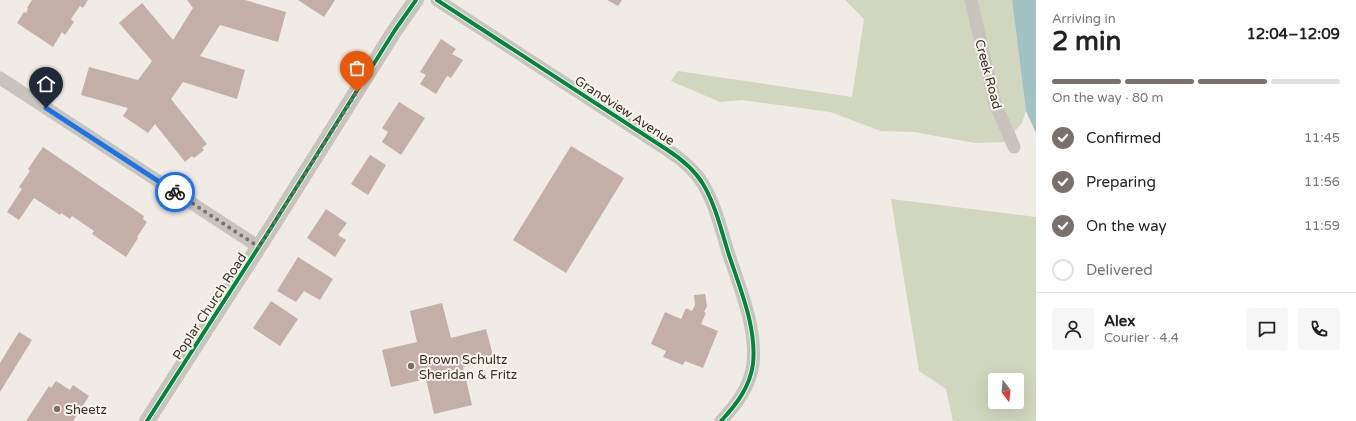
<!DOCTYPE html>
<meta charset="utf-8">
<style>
:root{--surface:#fff;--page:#f6f6f6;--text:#222;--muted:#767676;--line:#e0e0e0;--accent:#7a716c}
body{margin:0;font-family:"Varela Round",sans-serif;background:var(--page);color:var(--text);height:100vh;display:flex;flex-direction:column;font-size:15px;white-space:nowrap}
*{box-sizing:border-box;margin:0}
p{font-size:13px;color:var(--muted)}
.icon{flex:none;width:22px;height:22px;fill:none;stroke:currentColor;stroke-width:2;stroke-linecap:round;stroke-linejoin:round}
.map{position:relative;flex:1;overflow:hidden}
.sheet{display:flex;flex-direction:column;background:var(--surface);width:320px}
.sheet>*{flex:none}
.needle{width:26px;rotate:164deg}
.buttons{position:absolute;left:988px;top:373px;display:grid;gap:8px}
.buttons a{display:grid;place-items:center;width:36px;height:36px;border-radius:4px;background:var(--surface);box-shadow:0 4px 16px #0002;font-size:20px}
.pin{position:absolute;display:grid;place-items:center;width:34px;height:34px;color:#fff;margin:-41px -17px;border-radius:50% 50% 50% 0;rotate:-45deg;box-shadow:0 0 4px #0007}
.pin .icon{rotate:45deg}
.courier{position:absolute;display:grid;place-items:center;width:40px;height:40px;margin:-20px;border:3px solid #1a73e8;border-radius:50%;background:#fff;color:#222;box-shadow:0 1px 5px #0007}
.headline em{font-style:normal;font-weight:700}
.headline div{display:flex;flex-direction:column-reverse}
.headline{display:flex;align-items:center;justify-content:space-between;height:68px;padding:0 16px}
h1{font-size:26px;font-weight:700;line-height:30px}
.bar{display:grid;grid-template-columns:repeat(4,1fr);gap:6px 4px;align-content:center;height:48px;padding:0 16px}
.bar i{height:5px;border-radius:3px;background:var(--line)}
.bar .on{background:var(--accent)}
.bar p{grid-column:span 4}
.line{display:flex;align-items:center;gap:10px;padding:0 16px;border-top:1px solid var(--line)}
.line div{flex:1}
.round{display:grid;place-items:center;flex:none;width:42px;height:42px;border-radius:4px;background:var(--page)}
ol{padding:0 16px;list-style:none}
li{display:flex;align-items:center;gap:12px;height:44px}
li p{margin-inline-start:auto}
li .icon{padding:4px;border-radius:50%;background:var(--accent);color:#fff;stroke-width:4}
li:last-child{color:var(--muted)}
li i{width:22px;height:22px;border:2px solid var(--line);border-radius:50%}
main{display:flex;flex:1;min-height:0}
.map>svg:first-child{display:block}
</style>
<main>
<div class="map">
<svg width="1036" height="421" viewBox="0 0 1036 421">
<rect width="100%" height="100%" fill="#f0ebe5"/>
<g fill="#d1d6bf" fill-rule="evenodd">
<polygon points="845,0 1012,0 1026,111 1022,123 1005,142 975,143 914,132 881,131 830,112 742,100 720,102 671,81 678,71 852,97 864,19"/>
<path d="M891 199 1036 217V421H953L946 389 919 371ZM995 380H1017V402H995Z"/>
</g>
<polygon fill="#a1c2c1" points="1012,0 1036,0 1036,133 1026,111"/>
<g fill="#c3afa7">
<polygon points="32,0 88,0 83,8 80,6 71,19 74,22 65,35 62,32 53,47 17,23 24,12 26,13 28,9 27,8"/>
<polygon points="187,0 245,0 286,12 278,42 220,25 200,56 245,70 237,99 183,82 171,99 207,144 202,148 204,150 194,158 192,156 185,162 155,124 148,133 123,116 128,108 81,95 89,67 138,80 152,61 119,23 142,3 173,40 193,8"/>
<polygon points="298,0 335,0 324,17"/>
<polygon points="607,0 622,0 618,6"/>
<polygon points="441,39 456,49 452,54 463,60 451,78 447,76 436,94 420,84 426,75 420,72"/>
<polygon points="399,102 425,118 401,155 382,142 388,132 382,128"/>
<polygon points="571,146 624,178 566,273 513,240"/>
<polygon points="43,147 144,216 143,219 147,222 137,237 138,238 126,257 92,234 94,231 72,216 70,219 61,213 60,215 34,198 19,220 7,212 22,189 19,187 30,171 28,169"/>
<polygon points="370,155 386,165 368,195 351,184"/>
<polygon points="326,209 347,223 338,235 346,240 335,257 307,238"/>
<polygon points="298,257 333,279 320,300 304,291 296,302 277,291"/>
<polygon points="705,294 707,306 704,312 706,313 701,324 718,331 703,368 685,361 683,365 663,357 666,351 651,344 665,312 681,319 686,308 692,311 695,305 694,295"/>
<polygon points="271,301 298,319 280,346 253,328"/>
<polygon points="442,303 451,338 486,329 494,359 463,367 472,405 434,414 426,379 391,387 382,350 417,342 410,311"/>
<polygon points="19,332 32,340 0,392 0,363"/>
<polygon points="56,381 70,390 73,385 89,396 73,421 26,421 49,386 51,388"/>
</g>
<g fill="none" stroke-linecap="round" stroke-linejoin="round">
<g stroke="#c9c3be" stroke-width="13">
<path d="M437 0 666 149C680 158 694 169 703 184 715 204 721 229 728 252 739 286 757 327 753 364 750 387 736 405 721 421"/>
<polyline points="971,0 995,103 1014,147"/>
<polyline points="0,78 259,247"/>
</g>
<polyline stroke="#c9c3be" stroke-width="16" points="147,421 269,231 395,30 416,0"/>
<defs>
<g id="cycleway">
<path d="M437 0 666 149C680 158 694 169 703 184 715 204 721 229 728 252 739 286 757 327 753 364 750 387 736 405 721 421"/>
<polyline points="147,421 269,231 395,30 416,0"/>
</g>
</defs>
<use href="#cycleway" stroke="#fbf5ee" stroke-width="6"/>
<use href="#cycleway" stroke="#00873e" stroke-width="4"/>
</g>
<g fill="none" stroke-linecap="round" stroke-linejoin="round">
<polyline stroke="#7a716c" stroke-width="4" stroke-dasharray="0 7.2" points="175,192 259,247 357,92"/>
<polyline stroke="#1a73e8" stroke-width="5" points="46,108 175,192"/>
</g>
<g fill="#7a716c" stroke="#fbf5ee" stroke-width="1.5">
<circle cx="411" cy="366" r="4"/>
<circle cx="57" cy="409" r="4"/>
</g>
<g text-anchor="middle" stroke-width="4" stroke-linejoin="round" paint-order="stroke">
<g font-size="13" fill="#3b302b" stroke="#fbf5ee">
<text transform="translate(989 74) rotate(75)" y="5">Creek Road</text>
<text transform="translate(625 110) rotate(33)" y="5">Grandview Avenue</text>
<text transform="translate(209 306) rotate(-57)" y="5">Poplar Church Road</text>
</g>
<g font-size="13" fill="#3b302b" stroke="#fbf5ee" text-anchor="start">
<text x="419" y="364">Brown Schultz<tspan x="419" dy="15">Sheridan &amp; Fritz</tspan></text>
<text x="65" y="414">Sheetz</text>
</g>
</g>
</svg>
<div class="buttons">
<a><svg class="needle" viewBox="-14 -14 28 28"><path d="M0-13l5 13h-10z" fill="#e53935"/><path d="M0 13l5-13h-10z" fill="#767676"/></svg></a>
</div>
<div class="pin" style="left:357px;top:92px;background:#ea580c"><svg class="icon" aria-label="bag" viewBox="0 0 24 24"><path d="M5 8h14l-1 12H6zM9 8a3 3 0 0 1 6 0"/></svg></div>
<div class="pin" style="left:46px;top:108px;background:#1f2937"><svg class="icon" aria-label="home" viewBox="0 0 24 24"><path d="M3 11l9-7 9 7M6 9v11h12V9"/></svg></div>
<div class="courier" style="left:175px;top:192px"><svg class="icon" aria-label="bike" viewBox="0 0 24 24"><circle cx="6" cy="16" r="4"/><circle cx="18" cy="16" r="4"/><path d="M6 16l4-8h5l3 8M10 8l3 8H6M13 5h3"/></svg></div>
</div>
<section class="sheet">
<div class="headline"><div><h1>2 min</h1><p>Arriving in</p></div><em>12:04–12:09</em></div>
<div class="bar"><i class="on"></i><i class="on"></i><i class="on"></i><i></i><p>On the way · 80 m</p></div>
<ol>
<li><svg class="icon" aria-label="check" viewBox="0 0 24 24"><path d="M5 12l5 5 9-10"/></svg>Confirmed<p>11:45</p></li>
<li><svg class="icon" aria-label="check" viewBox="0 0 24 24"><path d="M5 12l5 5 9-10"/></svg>Preparing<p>11:56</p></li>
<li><svg class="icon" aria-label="check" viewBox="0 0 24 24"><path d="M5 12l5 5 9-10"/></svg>On the way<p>11:59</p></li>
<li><i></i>Delivered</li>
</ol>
<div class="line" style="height:72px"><a class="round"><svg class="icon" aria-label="person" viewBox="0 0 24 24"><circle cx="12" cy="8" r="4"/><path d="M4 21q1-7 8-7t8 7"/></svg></a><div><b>Alex</b><p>Courier · 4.4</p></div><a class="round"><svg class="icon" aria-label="chat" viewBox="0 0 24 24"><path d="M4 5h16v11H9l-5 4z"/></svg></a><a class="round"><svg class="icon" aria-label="phone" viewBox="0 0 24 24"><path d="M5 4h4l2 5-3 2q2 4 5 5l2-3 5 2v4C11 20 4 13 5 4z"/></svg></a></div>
</section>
</main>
